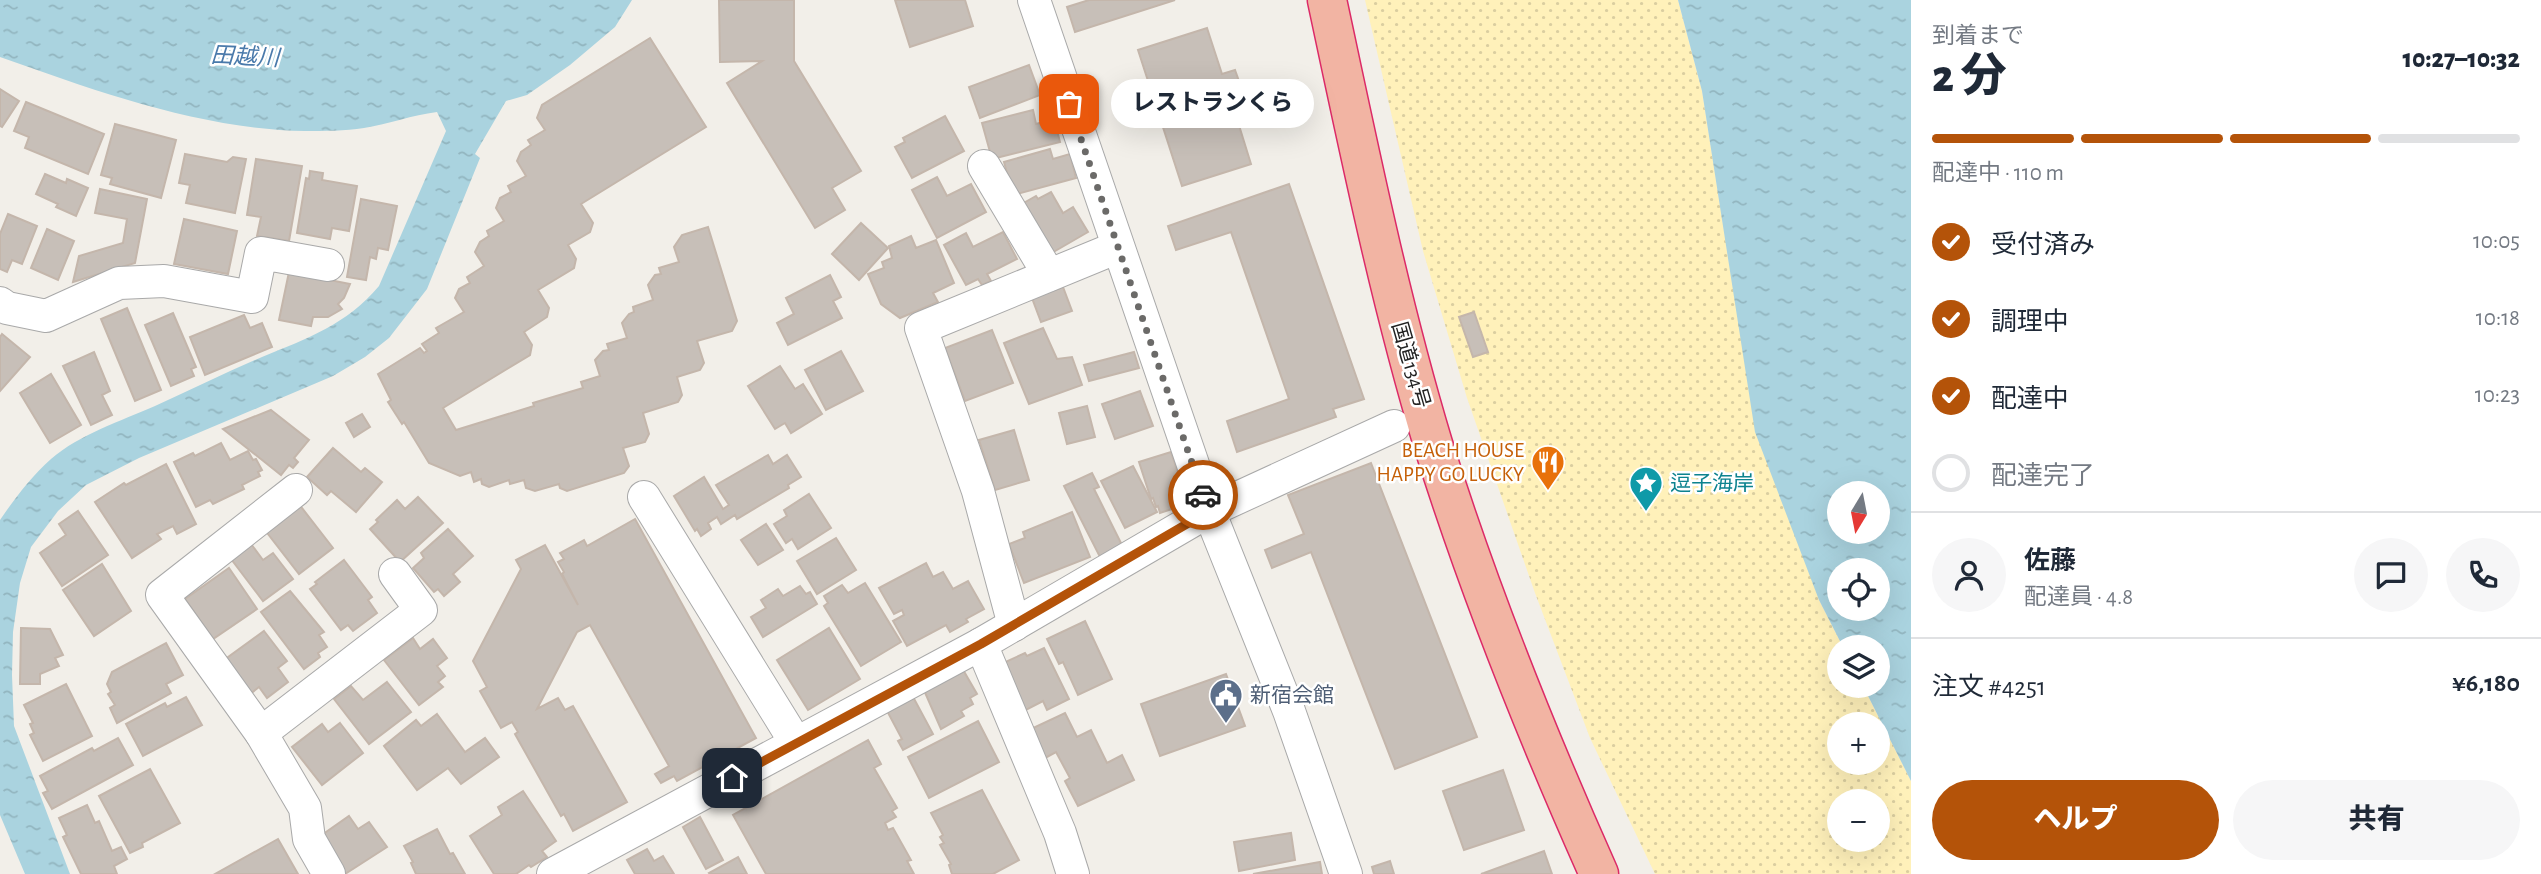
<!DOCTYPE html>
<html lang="ja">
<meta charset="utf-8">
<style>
:root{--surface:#fff;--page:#f6f6f7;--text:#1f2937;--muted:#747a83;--line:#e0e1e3;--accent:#b45309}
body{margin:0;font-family:"Alegreya Sans","Noto Sans JP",sans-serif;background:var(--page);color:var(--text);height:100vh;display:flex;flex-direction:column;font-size:26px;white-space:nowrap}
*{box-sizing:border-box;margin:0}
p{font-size:23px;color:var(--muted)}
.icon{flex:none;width:38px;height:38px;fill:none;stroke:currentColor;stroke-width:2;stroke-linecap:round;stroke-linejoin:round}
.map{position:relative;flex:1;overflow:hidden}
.details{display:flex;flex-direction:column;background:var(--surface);width:630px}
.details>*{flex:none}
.needle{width:46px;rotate:190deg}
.controls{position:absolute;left:1827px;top:481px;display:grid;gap:14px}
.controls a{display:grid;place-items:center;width:63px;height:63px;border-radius:50%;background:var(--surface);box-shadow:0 7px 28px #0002;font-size:35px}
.pin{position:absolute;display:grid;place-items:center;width:60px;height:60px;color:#fff;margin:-30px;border-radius:14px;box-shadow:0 4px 10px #0006}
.courier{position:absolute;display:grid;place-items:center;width:70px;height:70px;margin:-35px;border:5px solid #b45309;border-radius:50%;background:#fff;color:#222;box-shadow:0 2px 9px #0007}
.bubble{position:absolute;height:49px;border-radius:24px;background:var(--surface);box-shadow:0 7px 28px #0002;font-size:23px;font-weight:800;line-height:49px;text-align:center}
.head em{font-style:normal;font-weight:800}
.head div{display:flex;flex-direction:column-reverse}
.head{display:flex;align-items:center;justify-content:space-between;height:119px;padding:0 21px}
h1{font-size:46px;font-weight:800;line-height:52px}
.bar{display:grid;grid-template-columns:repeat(4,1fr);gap:10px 7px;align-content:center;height:84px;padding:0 21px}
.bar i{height:9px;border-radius:5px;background:var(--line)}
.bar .active{background:var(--accent)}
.bar p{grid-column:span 4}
.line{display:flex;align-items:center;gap:18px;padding:0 21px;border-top:2px solid var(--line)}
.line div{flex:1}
.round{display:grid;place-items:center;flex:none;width:74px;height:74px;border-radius:37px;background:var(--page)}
ol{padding:0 21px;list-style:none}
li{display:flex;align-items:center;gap:21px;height:77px}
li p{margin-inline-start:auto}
li .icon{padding:7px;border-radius:50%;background:var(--accent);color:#fff;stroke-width:4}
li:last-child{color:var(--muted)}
li i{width:38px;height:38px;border:4px solid var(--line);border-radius:50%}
.action{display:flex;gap:14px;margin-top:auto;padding:14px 21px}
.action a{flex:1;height:80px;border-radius:42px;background:var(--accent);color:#fff;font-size:28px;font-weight:800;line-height:80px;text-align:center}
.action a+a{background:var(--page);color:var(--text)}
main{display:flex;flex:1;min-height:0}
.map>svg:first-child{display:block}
</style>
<main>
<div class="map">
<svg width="1911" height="874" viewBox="0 0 1911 874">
<defs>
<pattern id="sand-dots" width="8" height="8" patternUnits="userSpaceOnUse" patternTransform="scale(1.75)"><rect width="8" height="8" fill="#fff1ba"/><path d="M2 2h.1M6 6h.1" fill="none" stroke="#dacea0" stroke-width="1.8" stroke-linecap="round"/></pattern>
<pattern id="water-ripples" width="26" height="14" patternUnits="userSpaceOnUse" patternTransform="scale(1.75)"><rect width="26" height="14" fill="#aad3df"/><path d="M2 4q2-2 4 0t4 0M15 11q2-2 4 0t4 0" fill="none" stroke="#92b5bf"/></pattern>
</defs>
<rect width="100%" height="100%" fill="#f2efe9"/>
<path fill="url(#sand-dots)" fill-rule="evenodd" d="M1365 0H1678L1702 91 1738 319 1819 600 1843 647 1839 648V686H1863L1911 781V874H1655L1590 738 1535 593 1467 398 1423 251ZM1839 724H1878V763H1839ZM1839 802H1878V840H1839Z"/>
<g fill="url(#water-ripples)" fill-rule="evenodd">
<path d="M0 0H632L615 27 570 65 527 95 506 101 475 154 480 158 427 289 389 338 365 357 333 376 139 458 86 485 58 511 31 547 20 583 13 632 12 675 14 726 70 874H25L0 815V520C15 498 31 477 51 459 80 434 121 421 155 406 191 390 226 372 262 357 308 338 346 325 379 286L446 131 437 112C412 115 389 124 364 128 345 131 324 131 305 131 200 129 99 92 0 57Z"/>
<path d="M1678 0H1911V781L1863 686H1878V648L1843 647 1819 600 1755 432 1702 91ZM1839 494H1878V532H1839ZM1839 570H1878V609H1839Z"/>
</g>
<g fill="#c7bfb8" stroke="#c4b6ab" stroke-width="2">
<polygon points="719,0 794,0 794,61 861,171 832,188 845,210 815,228 727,83 762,61 720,62"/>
<polygon points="895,0 965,0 973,26 910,47"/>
<polygon points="1089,0 1175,0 1075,32 1067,7"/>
<polygon points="1207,28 1222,74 1235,70 1246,101 1233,106 1251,164 1182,186 1138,50"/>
<polygon points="650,38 706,127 581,204 593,223 590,232 568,245 576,259 574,268 538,290 549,308 547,317 524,332 532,345 530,355 443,408 456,430 534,406 533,403 583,388 581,382 600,376 595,360 603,351 609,350 607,344 627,338 622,323 629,314 634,312 633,307 653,300 648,285 655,275 661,274 659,268 679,262 674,247 682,235 708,227 737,321 732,331 697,341 704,363 700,370 677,377 682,395 678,402 643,413 649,434 645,442 623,448 629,466 624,473 567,491 560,488 559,484 535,491 526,488 524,480 510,484 509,480 489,487 482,484 481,479 474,482 471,472 460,476 429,463 404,422 402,424 388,402 391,400 378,374 420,348 424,353 427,351 422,344 439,333 436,328 464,312 455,298 459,289 470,283 467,277 484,266 475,252 480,242 489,236 487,231 504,221 496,208 500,198 511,192 508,186 526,176 517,161 521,152 531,145 528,140 545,130 537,118 542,105"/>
<polygon points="1029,65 1040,95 980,118 969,87"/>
<polygon points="0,89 19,101 2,127 0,126"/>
<polygon points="26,102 104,134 88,174 25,148 29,137 14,131"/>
<polygon points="1033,110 1036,124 1054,119 1060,142 992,159 982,123"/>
<polygon points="945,116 964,151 912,178 895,147 905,142 903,138"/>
<polygon points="115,124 176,140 161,198 110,184 112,178 101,175"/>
<polygon points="1050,149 1053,159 1070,154 1076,178 1013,195 1004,162"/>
<polygon points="185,154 227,162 233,157 246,159 235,213 186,203 190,185 179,183"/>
<polygon points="256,159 302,166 289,241 257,236 261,217 247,215"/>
<polygon points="310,171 323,173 322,180 357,186 349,231 332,228 330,239 297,233 306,178 309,179"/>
<polygon points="45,174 66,183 67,179 88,188 76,216 56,207 58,204 36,194"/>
<polygon points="937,177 947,196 971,184 986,212 937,238 912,190"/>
<polygon points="1289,184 1364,399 1333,409 1336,417 1237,452 1227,421 1289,399 1231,232 1176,250 1168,226"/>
<polygon points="100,189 147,199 135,263 73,282 79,256 123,243 127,219 95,213"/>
<polygon points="1051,192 1063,213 1073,207 1088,232 1050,254 1020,205 1036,196 1038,199"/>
<polygon points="361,199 397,206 388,250 378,248 376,259 370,257 366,280 347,277"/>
<polygon points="8,214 37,226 22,264 12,260 7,272 0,269 0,234"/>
<polygon points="184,219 237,231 228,274 174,264"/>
<polygon points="861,223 888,248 859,280 832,254"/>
<polygon points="47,229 74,241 58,280 31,268"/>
<polygon points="1003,232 1017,259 987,274 991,281 982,285 978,279 966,285 944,245 966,233 973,247"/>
<polygon points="911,236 916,248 936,240 954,283 933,293 938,302 900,318 881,304 868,274 884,268 882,262 892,258 889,246"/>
<polygon points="289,272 350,284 344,298 338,304 342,309 328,317 313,317 311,326 279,320"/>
<polygon points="830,275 841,297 833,301 842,318 788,345 777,323 794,314 786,298"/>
<polygon points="1063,287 1072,311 1041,322 1032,298"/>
<polygon points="127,308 161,390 135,401 101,319"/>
<polygon points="1474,312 1488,352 1473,357 1459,317"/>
<polygon points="173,313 196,367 191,369 194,376 171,386 145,325"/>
<polygon points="244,315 250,328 262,323 272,347 205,375 190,337"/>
<polygon points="1043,328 1057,359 1072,357 1082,385 1029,404 1004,343"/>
<polygon points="992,330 1013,383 965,401 945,348"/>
<polygon points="2,334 30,357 0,391 0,337"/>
<polygon points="841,351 863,391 826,410 805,370"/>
<polygon points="94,352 110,391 102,395 112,415 91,425 63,366"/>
<polygon points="1134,352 1139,368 1089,381 1084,365"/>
<polygon points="780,366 795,389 803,384 822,414 791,433 785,423 775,429 748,386"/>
<polygon points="51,374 81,425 50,443 20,393"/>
<polygon points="1140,391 1153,426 1115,439 1102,404"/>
<polygon points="1087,406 1095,437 1067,444 1059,413"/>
<polygon points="271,410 309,440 294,458 298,462 293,468 289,465 281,475 223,429"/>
<polygon points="362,414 370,427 354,437 346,423"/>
<polygon points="1014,430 1029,480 995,490 979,440"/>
<polygon points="221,443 230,460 248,451 253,460 256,459 262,470 258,472 260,476 242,485 244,489 213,504 210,500 196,507 174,462 193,453 195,456"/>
<polygon points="333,448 361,472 365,468 382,482 356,512 331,491 327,495 307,477"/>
<polygon points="1171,452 1183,488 1173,491 1178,507 1160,513 1158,506 1156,507 1153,498 1151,499 1139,462"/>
<polygon points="768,455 773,464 787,455 801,477 788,485 789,488 737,519 735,515 721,524 717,517 708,523 711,529 701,536 697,529 695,531 674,496 704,477 723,509 729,505 716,485"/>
<polygon points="1371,463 1477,737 1395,769 1311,552 1272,568 1265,550 1304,534 1288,495"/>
<polygon points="166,464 196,524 177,534 173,526 157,534 161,539 132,558 95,502 124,483 126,485"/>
<polygon points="1133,466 1157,512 1125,528 1101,481"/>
<polygon points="1092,473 1099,487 1094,489 1122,545 1100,557 1064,486"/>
<polygon points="809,494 831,528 798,549 792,539 786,543 774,524 787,516 784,510"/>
<polygon points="418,497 443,523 400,562 370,529 378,522 376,520 397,500 405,509"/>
<polygon points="295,499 333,548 299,574 261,525"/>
<polygon points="78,511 108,555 62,586 40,553 66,535 59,524"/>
<polygon points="1072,512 1090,557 1024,583 1009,544 1025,538 1023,532"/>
<polygon points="635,519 756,738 677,781 674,776 661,783 655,774 669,766 590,625 577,632 537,709 558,698 565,710 573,706 627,802 573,831 564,814 561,816 515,734 518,732 512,722 501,728 480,691 487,687 473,661 521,569 516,560 545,545 578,605 562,574 564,572 558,562 564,559 560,553 584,540 587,546"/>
<polygon points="766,524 783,550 758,565 741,540"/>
<polygon points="448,529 473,556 453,574 460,582 444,596 438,589 434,592 413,568 424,558 421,553"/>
<polygon points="836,538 856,570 817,594 797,561"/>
<polygon points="248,540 263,560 273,553 293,579 263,601 228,555"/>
<polygon points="344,560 372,597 368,600 377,613 353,631 348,625 341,630 310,589 317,584 315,582"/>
<polygon points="926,563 933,577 943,572 953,589 968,581 984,609 966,619 968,622 950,632 946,625 907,646 893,621 904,615 902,610 894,614 879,588"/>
<polygon points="102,564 131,611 94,636 63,590"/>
<polygon points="229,568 257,609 213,639 185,599"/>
<polygon points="865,583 901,642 861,666 824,606 828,603 824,596 842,585 848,593"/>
<polygon points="800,586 806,594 810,592 817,604 763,637 751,617 766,608 761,600 778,589 783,596"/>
<polygon points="290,591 324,632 319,635 327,647 318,653 320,657 304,669 261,612"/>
<polygon points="1085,621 1112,679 1078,695 1063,662 1059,664 1047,639"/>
<polygon points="21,628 50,629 63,655 55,658 59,666 40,674 40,684 20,684"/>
<polygon points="829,628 860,679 808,710 777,660"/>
<polygon points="264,631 287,661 278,668 288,682 267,698 259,687 249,695 224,660"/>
<polygon points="413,638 420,649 433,639 447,658 437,666 445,676 438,682 443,687 419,705 384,660"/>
<polygon points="166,643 183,675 166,684 171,693 117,723 110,708 115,705 108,694 111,692 107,684 112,672"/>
<polygon points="1044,648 1069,699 1047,710 1043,701 1022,712 999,665 1025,653 1027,656"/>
<polygon points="962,668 977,694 970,698 973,704 961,711 964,716 941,729 923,688"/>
<polygon points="1226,674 1245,726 1160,756 1141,704"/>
<polygon points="387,682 411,712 369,744 334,699 351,686 363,700"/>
<polygon points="66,684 92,736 43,761 30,735 34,733 30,724 33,723 24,705"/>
<polygon points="912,695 933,734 903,750 898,741 902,739 886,709"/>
<polygon points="186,697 202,725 143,756 126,724 165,703 167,707"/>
<polygon points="1065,713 1077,737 1091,730 1107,763 1122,755 1134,780 1078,806 1065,781 1070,778 1056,752 1045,758 1031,729"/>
<polygon points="437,714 465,752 485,738 499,757 461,784 448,768 417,790 384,746 416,720 421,726"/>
<polygon points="978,721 999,762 929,798 908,757"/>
<polygon points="340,723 363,753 322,785 292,747 322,724 328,732"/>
<polygon points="118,738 133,765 52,809 43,793 48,791 40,776 92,748 94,751"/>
<polygon points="868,740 881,764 874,768 897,808 892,811 896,817 885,823 888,830 893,828 911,860 907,861 914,874 766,874 733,815"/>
<polygon points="150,769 180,823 142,843 143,847 130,853 99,796"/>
<polygon points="1503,770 1524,830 1464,850 1443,791"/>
<polygon points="982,790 1019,860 993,874 952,874 949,865 951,864 940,845 944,843 940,837 943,835 931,813"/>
<polygon points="523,791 556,841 542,851 547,857 531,867 529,865 516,874 494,874 470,836 502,815 498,807"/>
<polygon points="87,805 95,823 99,821 112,851 121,847 127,859 114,866 117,874 81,874 63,837 67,835 59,818"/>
<polygon points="349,816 358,829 369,822 387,847 345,874 319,837"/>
<polygon points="700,817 723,860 706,869 683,827"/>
<polygon points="437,829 450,854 453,853 465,874 416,874 411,863 413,862 404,846"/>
<polygon points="1291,833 1295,860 1239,871 1234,842"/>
<polygon points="278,839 298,874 215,874"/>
<polygon points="647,849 654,861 663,856 674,874 635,874 627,860"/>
<polygon points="1544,851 1552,874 1481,874 1484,873"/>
<polygon points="738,857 747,874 710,874 709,873"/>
<polygon points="1390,861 1394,874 1374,874 1372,867"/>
<polygon points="1320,862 1322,874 1253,874"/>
</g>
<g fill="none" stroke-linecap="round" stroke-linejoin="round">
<defs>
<g id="minor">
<polyline points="1034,0 1209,511 1289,711 1346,874"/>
<polyline points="984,166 1049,275"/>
<polyline points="0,303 7,308 46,316 119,283 164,281 252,297 261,253 328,265"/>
<polyline points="644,497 796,743"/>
<polyline points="1014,625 978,491 921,328 1118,247"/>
<polyline points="981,644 1060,833 1073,874"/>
<polyline points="261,733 162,595 296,490"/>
<polyline points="329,874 309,839 305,808 261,733 421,610 395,574"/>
<polyline points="553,874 981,644 1209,511 1394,426"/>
</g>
<path id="trunk" d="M1327 0C1359 149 1389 298 1433 444 1479 591 1536 733 1599 874"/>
</defs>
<use href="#minor" stroke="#a9a9a9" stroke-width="34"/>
<use href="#trunk" stroke="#dc2a67" stroke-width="41"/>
<use href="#minor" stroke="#fff" stroke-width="32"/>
<use href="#trunk" stroke="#f2b4a3" stroke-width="38"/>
</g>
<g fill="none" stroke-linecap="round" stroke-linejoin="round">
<polyline stroke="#6b6a68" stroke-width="7" stroke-dasharray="0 12.6" points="1069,104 1203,495"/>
<polyline stroke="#b45309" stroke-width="9" points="732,778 981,644 1209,511 1203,495"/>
</g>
<defs>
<symbol id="restaurant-pin" viewBox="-11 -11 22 30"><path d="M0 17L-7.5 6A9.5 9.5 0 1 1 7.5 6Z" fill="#e8710a" stroke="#fff"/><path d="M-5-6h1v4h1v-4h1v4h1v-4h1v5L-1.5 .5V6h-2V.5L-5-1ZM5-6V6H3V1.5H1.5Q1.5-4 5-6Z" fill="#fff"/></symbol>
<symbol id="sight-pin" viewBox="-11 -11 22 30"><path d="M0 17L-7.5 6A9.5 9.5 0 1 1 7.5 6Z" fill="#0f9aa8" stroke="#fff"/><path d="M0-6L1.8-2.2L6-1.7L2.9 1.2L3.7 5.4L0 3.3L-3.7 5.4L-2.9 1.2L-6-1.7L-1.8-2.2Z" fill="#fff"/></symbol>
<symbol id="civic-pin" viewBox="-11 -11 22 30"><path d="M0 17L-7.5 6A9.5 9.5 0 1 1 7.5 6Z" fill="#5c6f8a" stroke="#fff"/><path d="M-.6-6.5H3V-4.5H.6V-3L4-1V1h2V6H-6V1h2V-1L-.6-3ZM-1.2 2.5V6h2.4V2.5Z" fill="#fff"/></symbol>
</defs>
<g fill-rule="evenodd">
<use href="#restaurant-pin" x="1529" y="443" width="38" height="52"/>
<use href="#sight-pin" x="1627" y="464" width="38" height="52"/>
<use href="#civic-pin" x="1207" y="676" width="38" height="52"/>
</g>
<g text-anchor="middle" stroke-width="5" stroke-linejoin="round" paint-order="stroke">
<g font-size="21" fill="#222" stroke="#fff">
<text transform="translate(1411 365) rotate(74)" y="7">国道134号</text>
</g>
<g font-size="21" fill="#c56008" stroke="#fff" text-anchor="end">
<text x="1524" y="457">BEACH HOUSE<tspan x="1524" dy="24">HAPPY GO LUCKY</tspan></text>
</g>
<g font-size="21" fill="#0d838f" stroke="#fff" text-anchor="start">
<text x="1670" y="490">逗子海岸</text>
</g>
<g font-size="21" fill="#4e5e75" stroke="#fff" text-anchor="start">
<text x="1250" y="702">新宿会館</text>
</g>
<g font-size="23" font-style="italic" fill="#4a7aab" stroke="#fff">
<text transform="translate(245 56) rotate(3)" y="8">田越川</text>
</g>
</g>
</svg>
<div class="controls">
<a><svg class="needle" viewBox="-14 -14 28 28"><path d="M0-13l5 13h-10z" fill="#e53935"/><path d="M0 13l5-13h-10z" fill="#747a83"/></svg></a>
<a><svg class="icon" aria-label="locate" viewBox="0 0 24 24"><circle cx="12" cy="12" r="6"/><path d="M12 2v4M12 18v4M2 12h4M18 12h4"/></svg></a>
<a><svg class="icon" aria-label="layers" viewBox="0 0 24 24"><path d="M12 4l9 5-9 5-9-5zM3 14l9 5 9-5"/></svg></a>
<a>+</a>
<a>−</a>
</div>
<div class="pin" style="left:1069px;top:104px;background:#ea580c"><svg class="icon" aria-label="bag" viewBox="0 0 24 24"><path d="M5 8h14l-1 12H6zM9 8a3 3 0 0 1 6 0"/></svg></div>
<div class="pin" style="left:732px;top:778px;background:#1f2937"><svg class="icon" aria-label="home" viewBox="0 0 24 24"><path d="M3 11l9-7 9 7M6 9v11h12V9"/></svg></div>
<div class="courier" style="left:1203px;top:495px"><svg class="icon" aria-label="car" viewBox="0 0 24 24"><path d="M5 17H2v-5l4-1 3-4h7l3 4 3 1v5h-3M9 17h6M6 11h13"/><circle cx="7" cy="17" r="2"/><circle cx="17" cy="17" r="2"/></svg></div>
<div class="bubble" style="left:1111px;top:79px;width:203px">レストランくら</div>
</div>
<section class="details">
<div class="head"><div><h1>2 分</h1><p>到着まで</p></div><em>10:27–10:32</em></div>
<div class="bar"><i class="active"></i><i class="active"></i><i class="active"></i><i></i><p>配達中 · 110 m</p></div>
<ol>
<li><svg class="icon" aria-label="check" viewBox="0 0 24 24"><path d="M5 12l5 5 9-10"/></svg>受付済み<p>10:05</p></li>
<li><svg class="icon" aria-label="check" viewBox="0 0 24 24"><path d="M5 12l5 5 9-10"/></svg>調理中<p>10:18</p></li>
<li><svg class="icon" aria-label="check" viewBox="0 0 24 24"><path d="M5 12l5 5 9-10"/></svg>配達中<p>10:23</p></li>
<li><i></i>配達完了</li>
</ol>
<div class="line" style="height:126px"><a class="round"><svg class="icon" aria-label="person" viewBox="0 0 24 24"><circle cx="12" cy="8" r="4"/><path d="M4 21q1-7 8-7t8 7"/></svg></a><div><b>佐藤</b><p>配達員 · 4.8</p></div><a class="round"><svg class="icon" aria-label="chat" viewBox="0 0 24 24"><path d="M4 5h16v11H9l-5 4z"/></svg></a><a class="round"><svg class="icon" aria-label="phone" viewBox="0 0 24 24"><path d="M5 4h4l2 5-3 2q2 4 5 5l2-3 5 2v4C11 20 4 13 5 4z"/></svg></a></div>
<div class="line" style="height:91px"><div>注文 #4251</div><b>¥6,180</b></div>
<div class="action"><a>ヘルプ</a><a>共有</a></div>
</section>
</main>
